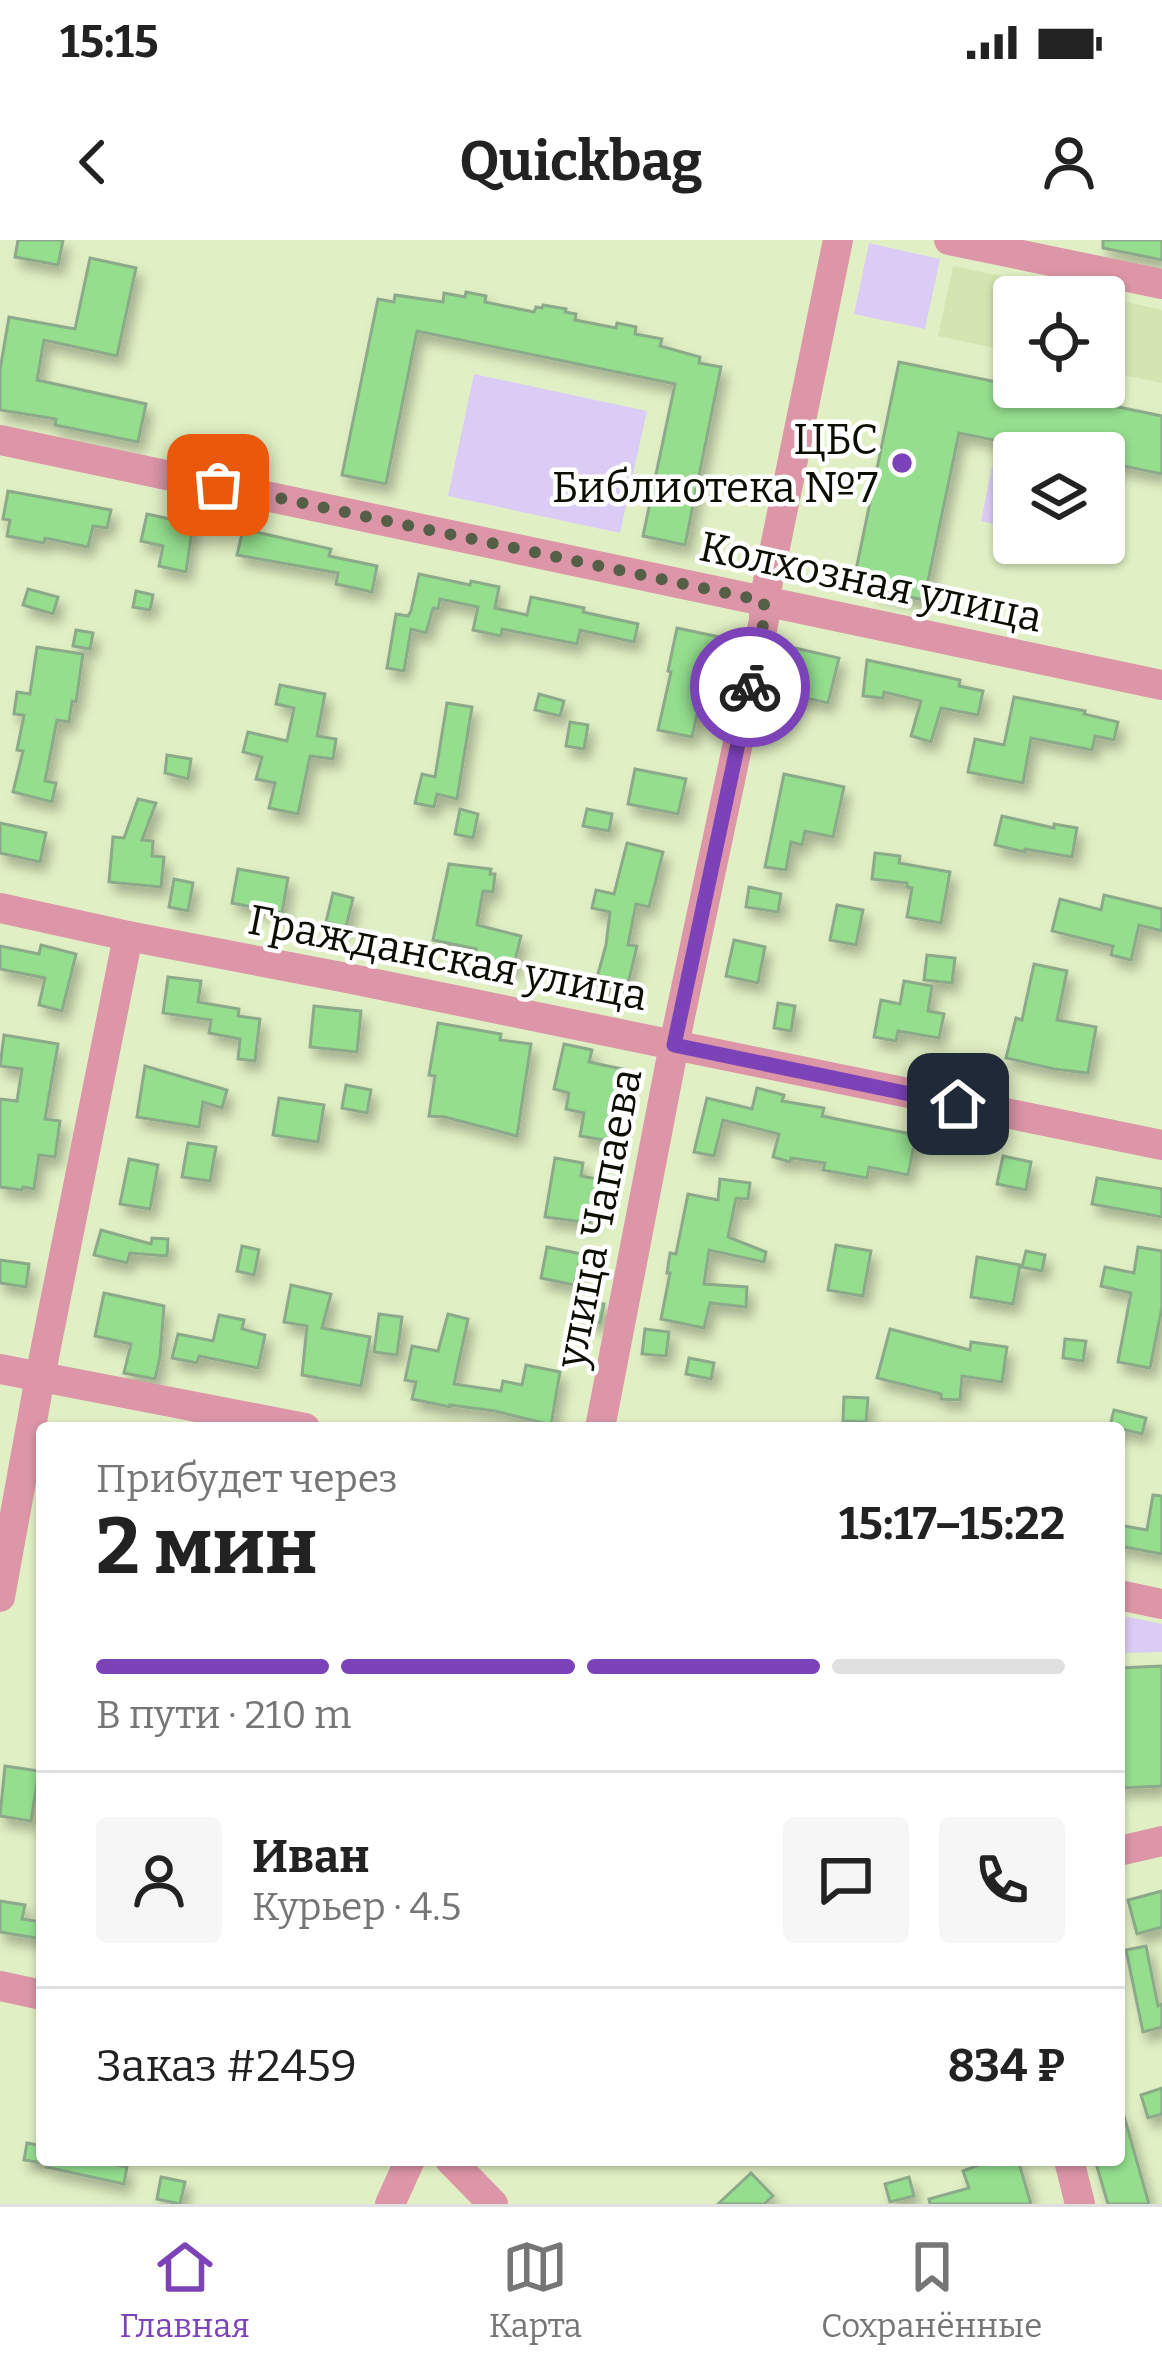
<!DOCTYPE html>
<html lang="ru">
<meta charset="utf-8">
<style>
:root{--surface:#fff;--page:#f6f6f6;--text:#222;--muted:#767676;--line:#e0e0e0;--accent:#7c43b9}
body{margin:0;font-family:Bitter,serif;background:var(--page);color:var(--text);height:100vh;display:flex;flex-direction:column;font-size:45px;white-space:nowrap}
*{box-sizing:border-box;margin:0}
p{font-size:39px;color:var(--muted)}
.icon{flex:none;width:66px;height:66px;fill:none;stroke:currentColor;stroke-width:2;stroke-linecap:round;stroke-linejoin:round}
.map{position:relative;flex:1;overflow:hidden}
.sheet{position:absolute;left:36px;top:1182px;width:1089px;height:744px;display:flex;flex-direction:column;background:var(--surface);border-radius:12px;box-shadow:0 3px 9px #0004}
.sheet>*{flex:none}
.buttons{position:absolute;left:993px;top:36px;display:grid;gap:24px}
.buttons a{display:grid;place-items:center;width:132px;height:132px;border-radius:12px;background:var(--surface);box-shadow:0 3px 9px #0004;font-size:60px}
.pin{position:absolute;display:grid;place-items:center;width:102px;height:102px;color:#fff;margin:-51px;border-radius:24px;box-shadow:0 6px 18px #0006}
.courier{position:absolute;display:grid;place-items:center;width:120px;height:120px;margin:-60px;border:9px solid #7c43b9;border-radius:50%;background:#fff;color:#222;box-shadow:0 3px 15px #0007}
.head em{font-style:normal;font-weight:700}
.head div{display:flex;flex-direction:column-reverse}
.head{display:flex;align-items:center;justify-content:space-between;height:204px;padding:0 60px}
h1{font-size:78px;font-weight:700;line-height:90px}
.bar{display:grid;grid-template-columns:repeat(4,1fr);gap:18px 12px;align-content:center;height:144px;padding:0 60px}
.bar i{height:15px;border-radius:9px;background:var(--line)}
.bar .active{background:var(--accent)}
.bar p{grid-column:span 4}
.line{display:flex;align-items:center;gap:30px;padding:0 60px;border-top:3px solid var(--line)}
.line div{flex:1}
.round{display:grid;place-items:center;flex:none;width:126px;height:126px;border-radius:12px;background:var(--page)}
.status{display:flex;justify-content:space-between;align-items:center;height:84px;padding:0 60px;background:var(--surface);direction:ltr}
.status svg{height:33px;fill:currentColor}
header{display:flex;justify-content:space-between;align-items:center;height:156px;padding:0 60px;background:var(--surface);font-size:54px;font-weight:700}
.tab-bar{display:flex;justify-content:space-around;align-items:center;height:168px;border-top:3px solid var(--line);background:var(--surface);font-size:33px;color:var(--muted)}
.tab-bar a{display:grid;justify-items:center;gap:6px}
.tab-bar .active{color:var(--accent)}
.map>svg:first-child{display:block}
</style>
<div class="status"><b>15:15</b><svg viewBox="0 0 49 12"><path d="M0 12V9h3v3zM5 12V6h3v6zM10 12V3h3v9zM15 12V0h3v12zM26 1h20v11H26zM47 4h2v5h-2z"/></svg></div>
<header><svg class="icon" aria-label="back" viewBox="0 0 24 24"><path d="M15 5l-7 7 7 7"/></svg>Quickbag<svg class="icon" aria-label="person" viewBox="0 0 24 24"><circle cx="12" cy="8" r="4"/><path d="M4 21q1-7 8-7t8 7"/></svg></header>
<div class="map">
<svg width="1162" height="1964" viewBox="0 0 1162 1964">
<defs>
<filter id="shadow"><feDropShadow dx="5.5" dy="9" stdDeviation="6" flood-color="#0004"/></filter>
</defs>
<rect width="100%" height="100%" fill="#e1f0c4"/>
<g fill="#d4e5b2">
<polygon points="953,26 1102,57 1014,57 1014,112 938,96"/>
<polygon points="1104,57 1162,70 1162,143 1104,131"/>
</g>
<g fill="#dbccf5">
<polygon points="869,3 940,19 925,89 854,74"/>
<polygon points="474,134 647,171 620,293 448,256"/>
<polygon points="992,227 1014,231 1014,288 981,281"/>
<polygon points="1119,1375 1162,1384 1162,1412 1119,1413"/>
</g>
<g fill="#94de8e" stroke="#8caa89" stroke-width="3" filter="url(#shadow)">
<polygon points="18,0 63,0 58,25 15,17"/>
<polygon points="1103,0 1162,0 1162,20 1103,8"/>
<polygon points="90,18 136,28 117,116 44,100 37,140 146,164 138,202 55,185 56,179 0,170 0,130 9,77 75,89"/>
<polygon points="466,52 486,56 485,62 534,72 536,67 542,68 543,65 566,69 565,72 576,74 575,80 616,88 617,83 636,87 635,94 662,99 660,106 700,117 699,123 721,127 685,305 643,296 675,144 417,91 386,244 342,235 378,59 394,62 395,55 443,62 444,53 465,57"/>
<polygon points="899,122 1162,176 1162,234 1104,222 1104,213 1058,213 959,193 924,360 875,350 876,339 855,335"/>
<polygon points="8,251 111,270 107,288 93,286 88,307 45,298 44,303 7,296 10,280 3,279"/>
<polygon points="147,274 193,284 186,332 159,326 163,306 141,301"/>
<polygon points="243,289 331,309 329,316 377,326 372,352 336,344 338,333 237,315"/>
<polygon points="419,334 470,345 471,341 499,347 495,368 527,375 531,357 584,368 583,372 638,384 634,402 580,390 577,404 502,389 501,396 473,390 478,367 440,359 438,369 433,368 426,393 411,389 404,431 387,428 396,374 408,376 411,371"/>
<polygon points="28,349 58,357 53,374 23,365"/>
<polygon points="136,351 153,355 150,370 133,367"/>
<polygon points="677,388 719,397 710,440 705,439 692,497 658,490 671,432 668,431"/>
<polygon points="76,390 93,393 90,409 73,406"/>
<polygon points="37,407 83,414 76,462 72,461 69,482 57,480 45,541 56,543 52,562 13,552 23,511 17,510 24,475 14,474 17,452 30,454"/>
<polygon points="795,408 839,418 828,463 784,453"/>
<polygon points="867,420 960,440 959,446 983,451 978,475 941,468 931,502 911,496 921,461 884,452 883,458 863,456"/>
<polygon points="280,445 325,454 317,496 336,499 333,519 310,516 298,574 269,568 275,543 256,539 262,517 243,512 248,492 287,501 294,468 276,464"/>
<polygon points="539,454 564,461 560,476 535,470"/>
<polygon points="1014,457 1085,471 1084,474 1118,482 1114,500 1095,496 1092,510 1031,498 1023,543 968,532 975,499 1004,505"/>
<polygon points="447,463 472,467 457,559 437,554 434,567 415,563 422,534 435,537"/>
<polygon points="570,482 588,485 584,509 566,506"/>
<polygon points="167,515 191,519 188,539 165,533"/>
<polygon points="635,529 686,539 678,574 628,564"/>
<polygon points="784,534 844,547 833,597 805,591 802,605 791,602 786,630 765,627"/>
<polygon points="138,559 156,563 142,600 153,601 152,616 164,617 161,647 109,642 113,597 124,598"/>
<polygon points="460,569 478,574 473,598 455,594"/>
<polygon points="587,569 612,574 609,591 583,586"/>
<polygon points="1002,576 1054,588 1054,584 1077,588 1072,617 1025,609 1025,612 995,605"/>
<polygon points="0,583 46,593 40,622 0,613"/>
<polygon points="627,603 663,612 649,667 636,664 628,705 637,706 626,752 595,745 606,705 610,672 592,668 596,650 614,654"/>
<polygon points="875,613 900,616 899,623 950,632 941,683 907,677 912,648 907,647 907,643 872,639"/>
<polygon points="449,624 491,629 490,634 495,634 493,652 483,651 477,685 521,696 513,729 473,719 476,709 433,700"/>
<polygon points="238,629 288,638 282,673 232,663"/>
<polygon points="174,639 193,643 188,671 169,667"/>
<polygon points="749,647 781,654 778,672 746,667"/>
<polygon points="333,653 353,658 346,687 326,682"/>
<polygon points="1104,655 1162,669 1162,691 1139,685 1131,720 1111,715 1113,706 1052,691 1060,659 1101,670"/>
<polygon points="837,665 863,670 856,705 830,700"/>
<polygon points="734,700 765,707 758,743 726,736"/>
<polygon points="41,705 76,714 62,771 39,765 45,738 0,729 0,706 39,714"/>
<polygon points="927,715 955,718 952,743 924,740"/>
<polygon points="1034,724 1067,731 1057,780 1096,787 1088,833 1054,829 1006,818 1016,778 1022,780"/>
<polygon points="168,737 201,741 198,762 239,769 238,776 260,779 255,821 238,819 240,799 209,793 211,780 163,773"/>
<polygon points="904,741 932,746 928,771 944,774 939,798 898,791 896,801 874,797 881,760 900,764"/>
<polygon points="778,763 795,766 791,791 774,788"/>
<polygon points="314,766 361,771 357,812 310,807"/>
<polygon points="438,783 501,794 500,800 531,804 517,896 445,877 429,876 435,836 429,835"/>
<polygon points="4,795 58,804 45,879 60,881 55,917 39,915 34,949 23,947 22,950 0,947 0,859 17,861 22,829 0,826"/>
<polygon points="564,804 592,810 589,822 622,829 609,901 580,896 584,873 566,869 569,853 554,849"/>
<polygon points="145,826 227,850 222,868 203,862 199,887 137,877"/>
<polygon points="346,845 371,850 367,873 342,868"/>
<polygon points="757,848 784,855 782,861 824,868 822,876 916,895 908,935 869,927 867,938 823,930 825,923 791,918 790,922 773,917 779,894 723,880 714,916 694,912 707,858 752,869"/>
<polygon points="279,858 324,865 318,902 273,895"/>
<polygon points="188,903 216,907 210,941 182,937"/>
<polygon points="1003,916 1031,922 1026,950 997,944"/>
<polygon points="555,918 583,923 581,936 597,939 590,983 545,977"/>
<polygon points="129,919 158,925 150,969 120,964"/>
<polygon points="1097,938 1162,949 1162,977 1092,964"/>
<polygon points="720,939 750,943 748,959 736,958 728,997 766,1012 764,1022 709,1010 704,1044 747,1047 746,1067 710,1063 704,1088 661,1079 670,1033 667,1033 670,1013 676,1014 688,954 718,960"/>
<polygon points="101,990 151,1004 152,998 168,999 167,1016 130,1013 127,1023 94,1015"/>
<polygon points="836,1005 871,1011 863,1056 828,1050"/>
<polygon points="242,1006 259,1010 254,1035 237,1031"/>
<polygon points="547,1007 581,1014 574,1045 541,1038"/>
<polygon points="1138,1007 1162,1011 1162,1067 1150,1128 1118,1122 1131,1053 1101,1046 1105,1027 1134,1033"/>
<polygon points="1026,1011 1045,1015 1042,1031 1022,1027"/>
<polygon points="977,1017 1020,1025 1013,1064 971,1057"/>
<polygon points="0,1020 29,1024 26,1047 0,1043"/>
<polygon points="291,1045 331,1054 322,1088 370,1097 361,1146 302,1135 307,1086 284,1082"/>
<polygon points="104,1053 164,1066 160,1117 155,1139 124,1133 131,1104 95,1096"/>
<polygon points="584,1059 604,1064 600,1083 580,1078"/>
<polygon points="379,1074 402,1077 397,1115 374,1112"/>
<polygon points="448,1074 468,1079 454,1144 501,1151 503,1141 522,1145 526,1125 560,1132 551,1185 495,1171 450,1165 450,1167 412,1159 416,1142 405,1140 412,1106 438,1111"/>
<polygon points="219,1075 244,1080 242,1089 265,1095 258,1128 199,1116 197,1123 172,1118 178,1094 213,1101"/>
<polygon points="645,1089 669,1092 666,1116 642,1114"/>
<polygon points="890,1089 970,1110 971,1102 1007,1107 1002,1142 962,1136 960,1160 941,1159 941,1154 877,1138"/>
<polygon points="1065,1099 1086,1101 1083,1121 1063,1118"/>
<polygon points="689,1118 714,1123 711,1139 686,1134"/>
<polygon points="844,1157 868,1158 866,1182 843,1181"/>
<polygon points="1114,1170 1146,1178 1142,1194 1110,1186"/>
<polygon points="1153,1255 1162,1256 1162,1314 1119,1306 1119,1285 1147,1290"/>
<polygon points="1162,1426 1162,1546 1119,1548 1119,1428"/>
<polygon points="5,1526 39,1531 31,1581 0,1576"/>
<polygon points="1162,1651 1162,1687 1137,1694 1128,1660"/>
<polygon points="0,1661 25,1665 22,1679 42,1682 42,1699 0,1692"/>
<polygon points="1146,1706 1158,1766 1162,1764 1162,1787 1143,1792 1126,1710"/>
<polygon points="1162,1848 1162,1874 1148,1878 1141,1855"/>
<polygon points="1119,1876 1124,1876 1149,1964 1108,1964 1095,1920 1119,1920"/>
<polygon points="27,1903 42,1906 42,1923 24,1920"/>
<polygon points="47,1920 91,1920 127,1927 124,1944 46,1927"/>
<polygon points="992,1920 1018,1920 1031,1964 930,1964 929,1959 969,1948 963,1931"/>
<polygon points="751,1933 773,1956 764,1964 718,1964"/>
<polygon points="161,1937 185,1942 180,1964 157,1959"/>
<polygon points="909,1937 914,1956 890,1962 885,1944"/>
</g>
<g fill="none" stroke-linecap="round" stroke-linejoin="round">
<g stroke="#dc96a8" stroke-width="30">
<polyline points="949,0 1162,44"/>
<polyline points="0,200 1162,445"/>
<polyline points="0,668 128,696 347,738 1162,905"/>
<polyline points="0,1129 305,1188"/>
<polyline points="600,1188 674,805 764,380 764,361 838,0"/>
<polyline points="1119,1355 1162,1364"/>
<polyline points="0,1357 40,1137 128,696"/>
<polyline points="1119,1611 1162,1601"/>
<polyline points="0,1746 42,1755"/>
<polyline points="450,1920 493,1964"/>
<polyline points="1069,1920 1080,1964"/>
<polyline points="390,1964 410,1920"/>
</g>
</g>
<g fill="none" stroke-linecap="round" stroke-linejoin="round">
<polyline stroke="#555e46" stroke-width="12" stroke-dasharray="0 21.6" points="218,245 764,361 764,380 750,447"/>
<polyline stroke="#7c43b9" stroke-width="15" points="750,447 674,805 958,864"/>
</g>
<circle fill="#7c43b9" stroke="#fff" stroke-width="4.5" cx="902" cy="223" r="12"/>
<g text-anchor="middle" stroke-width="9" stroke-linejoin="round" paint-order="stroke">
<g font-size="42" fill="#0a0f02" stroke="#fff" text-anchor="end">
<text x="878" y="214">ЦБС<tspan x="878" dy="48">Библиотека №7</tspan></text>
</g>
<g font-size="42" fill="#0a0f02" stroke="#fff">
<text transform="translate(871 341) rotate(12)" y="15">Колхозная улица</text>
<text transform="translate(448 717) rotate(11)" y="15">Гражданская улица</text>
<text transform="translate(598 978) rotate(-79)" y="15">улица Чапаева</text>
</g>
</g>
</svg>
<div class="buttons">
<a><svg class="icon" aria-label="locate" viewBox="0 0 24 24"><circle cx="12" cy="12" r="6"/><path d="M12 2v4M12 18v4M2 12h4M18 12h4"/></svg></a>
<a><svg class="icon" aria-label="layers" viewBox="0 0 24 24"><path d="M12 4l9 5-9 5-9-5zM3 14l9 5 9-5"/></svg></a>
</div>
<div class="pin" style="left:218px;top:245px;background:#ea580c"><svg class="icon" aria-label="bag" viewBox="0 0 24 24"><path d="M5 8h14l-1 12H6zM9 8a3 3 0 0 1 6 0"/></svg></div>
<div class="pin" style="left:958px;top:864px;background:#1f2937"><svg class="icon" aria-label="home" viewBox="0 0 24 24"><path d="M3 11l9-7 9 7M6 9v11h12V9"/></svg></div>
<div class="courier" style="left:750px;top:447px"><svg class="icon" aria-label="bike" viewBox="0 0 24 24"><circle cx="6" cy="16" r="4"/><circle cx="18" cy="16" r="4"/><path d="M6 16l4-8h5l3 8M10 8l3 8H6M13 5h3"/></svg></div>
<section class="sheet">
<div class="head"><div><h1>2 мин</h1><p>Прибудет через</p></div><em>15:17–15:22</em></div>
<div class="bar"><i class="active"></i><i class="active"></i><i class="active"></i><i></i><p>В пути · 210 m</p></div>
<div class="line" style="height:216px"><a class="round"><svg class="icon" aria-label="person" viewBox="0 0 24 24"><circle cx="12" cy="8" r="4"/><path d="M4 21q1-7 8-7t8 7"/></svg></a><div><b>Иван</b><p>Курьер · 4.5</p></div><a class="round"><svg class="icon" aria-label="chat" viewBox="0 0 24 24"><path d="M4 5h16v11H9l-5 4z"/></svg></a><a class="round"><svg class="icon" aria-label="phone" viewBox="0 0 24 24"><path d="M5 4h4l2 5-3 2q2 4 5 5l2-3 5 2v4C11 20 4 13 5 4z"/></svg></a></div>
<div class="line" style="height:156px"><div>Заказ #2459</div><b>834 ₽</b></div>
</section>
</div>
<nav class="tab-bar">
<a class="active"><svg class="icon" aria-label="home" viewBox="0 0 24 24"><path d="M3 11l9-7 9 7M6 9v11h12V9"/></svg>Главная</a>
<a><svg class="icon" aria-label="map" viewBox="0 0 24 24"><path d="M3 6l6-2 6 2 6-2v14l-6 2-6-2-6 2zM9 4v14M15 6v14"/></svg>Карта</a>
<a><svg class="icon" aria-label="saved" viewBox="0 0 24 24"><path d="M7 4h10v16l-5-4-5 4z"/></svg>Сохранённые</a>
</nav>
